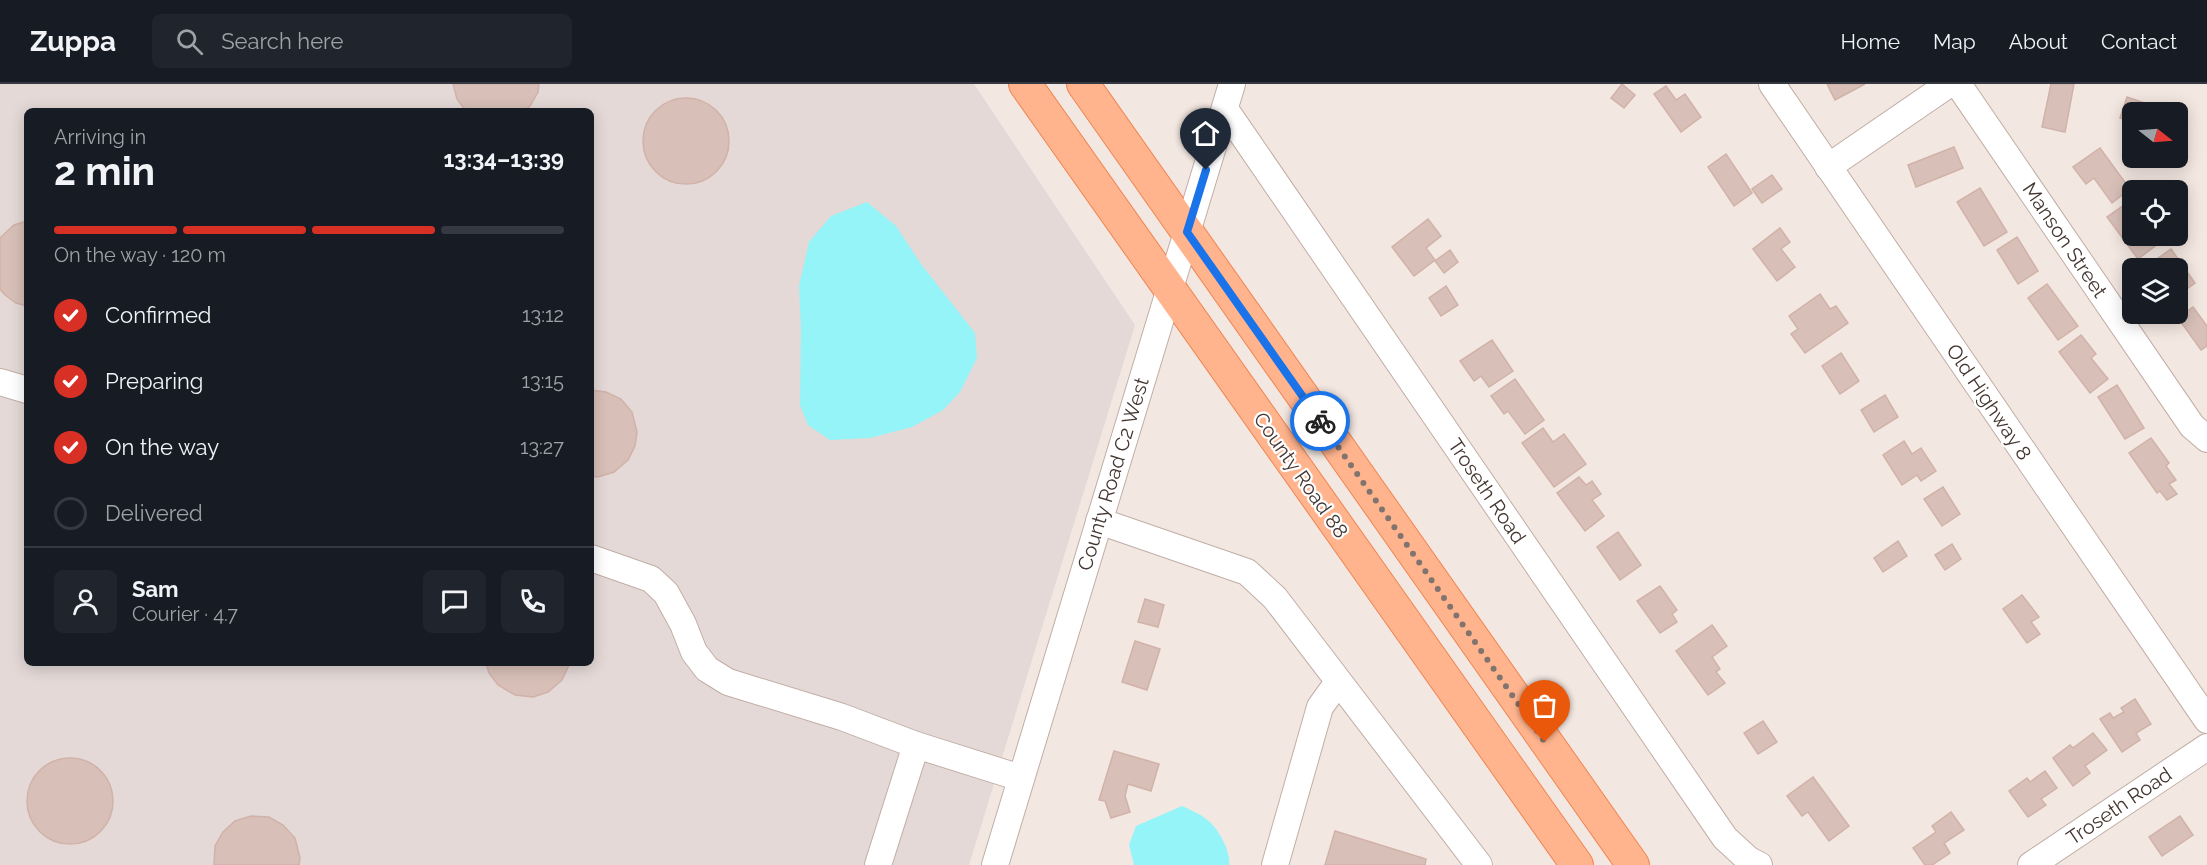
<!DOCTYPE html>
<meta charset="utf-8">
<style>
:root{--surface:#171b24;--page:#20242c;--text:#f1f3f6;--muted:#9ea1a6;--line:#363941;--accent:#d93025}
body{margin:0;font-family:Raleway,sans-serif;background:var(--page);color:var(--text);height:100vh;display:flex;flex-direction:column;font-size:22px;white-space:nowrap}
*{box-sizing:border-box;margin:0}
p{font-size:20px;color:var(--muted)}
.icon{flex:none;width:33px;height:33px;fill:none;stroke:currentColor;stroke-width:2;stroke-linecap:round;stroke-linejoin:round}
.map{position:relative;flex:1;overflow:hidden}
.details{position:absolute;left:24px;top:24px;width:570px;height:558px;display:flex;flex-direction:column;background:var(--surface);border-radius:9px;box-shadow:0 3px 15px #0003}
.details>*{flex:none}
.needle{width:39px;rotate:107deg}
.fabs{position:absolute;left:2122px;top:18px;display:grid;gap:12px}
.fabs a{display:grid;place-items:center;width:66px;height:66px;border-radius:9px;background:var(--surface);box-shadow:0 3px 15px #0003;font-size:30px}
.pin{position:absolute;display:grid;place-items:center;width:51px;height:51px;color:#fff;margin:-62px -26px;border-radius:50% 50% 50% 0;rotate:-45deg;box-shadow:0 0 6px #0007}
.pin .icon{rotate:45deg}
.courier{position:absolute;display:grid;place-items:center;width:60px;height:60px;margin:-30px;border:4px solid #1a73e8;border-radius:50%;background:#fff;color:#222;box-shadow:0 2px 8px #0007}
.head em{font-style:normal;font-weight:700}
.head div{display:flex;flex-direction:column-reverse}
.head{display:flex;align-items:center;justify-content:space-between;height:102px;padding:0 30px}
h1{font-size:39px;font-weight:700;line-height:45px}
.bar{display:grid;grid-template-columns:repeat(4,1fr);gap:9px 6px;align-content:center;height:72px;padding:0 30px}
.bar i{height:8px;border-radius:4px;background:var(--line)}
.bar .active{background:var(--accent)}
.bar p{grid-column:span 4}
.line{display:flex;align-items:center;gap:15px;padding:0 30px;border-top:2px solid var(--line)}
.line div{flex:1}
.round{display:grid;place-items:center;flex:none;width:63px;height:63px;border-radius:9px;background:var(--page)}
ol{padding:0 30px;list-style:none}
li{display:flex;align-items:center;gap:18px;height:66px}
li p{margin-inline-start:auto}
li .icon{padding:6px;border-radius:50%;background:var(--accent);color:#fff;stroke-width:4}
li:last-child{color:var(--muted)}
li i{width:33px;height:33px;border:3px solid var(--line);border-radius:50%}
header{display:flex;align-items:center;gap:36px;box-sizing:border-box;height:84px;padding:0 30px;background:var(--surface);border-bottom:2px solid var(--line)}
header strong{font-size:28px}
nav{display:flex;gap:33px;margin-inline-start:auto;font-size:21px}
.search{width:420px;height:54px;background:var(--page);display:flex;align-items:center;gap:15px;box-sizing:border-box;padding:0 21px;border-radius:9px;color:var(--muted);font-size:22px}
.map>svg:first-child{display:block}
</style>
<header>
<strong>Zuppa</strong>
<div class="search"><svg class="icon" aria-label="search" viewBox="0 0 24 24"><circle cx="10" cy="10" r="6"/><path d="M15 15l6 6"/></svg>Search here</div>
<nav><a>Home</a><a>Map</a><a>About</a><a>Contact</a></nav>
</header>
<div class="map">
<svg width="2207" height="781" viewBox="0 0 2207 781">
<rect width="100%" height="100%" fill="#f3e7e1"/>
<path fill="#e4d9d7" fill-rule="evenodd" d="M0 0H974L1135 241 969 781H0ZM27 27H591V579H27Z"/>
<g fill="#95f4f7">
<polygon points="867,118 896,142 921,180 975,249 977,274 960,308 943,326 912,343 870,354 830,356 808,341 800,321 801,245 799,202 809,158 831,132"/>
<path d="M1182 722C1205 732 1216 739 1226 763 1228 770 1230 774 1229 781H1134L1129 761 1136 742Z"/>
</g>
<g fill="#d8c0b8" stroke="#d1b2a8" stroke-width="1.5">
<polygon points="453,0 539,0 538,8 530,22 524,27 466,27 457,15"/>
<polygon points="1622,0 1635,11 1624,24 1611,14"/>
<polygon points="1827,0 1865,0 1835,16"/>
<polygon points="2051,0 2074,0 2065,48 2042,43"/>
<polygon points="1666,2 1676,16 1685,10 1701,33 1681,48 1654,10"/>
<polygon points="2127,13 2171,28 2133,28 2133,38 2120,34"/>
<circle cx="686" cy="57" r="43"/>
<polygon points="1954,63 1963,84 1916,103 1908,81"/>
<polygon points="2100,64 2130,105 2112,119 2094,94 2086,100 2073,83"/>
<polygon points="1726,70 1752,109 1734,122 1708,83"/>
<polygon points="1772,91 1782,105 1762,119 1752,105"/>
<polygon points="1980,104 2007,148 1984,162 1957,118"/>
<polygon points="2133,115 2133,152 2154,152 2152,153 2158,160 2138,175 2107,133"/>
<polygon points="1428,135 1441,152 1426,164 1435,176 1414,192 1392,163"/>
<polygon points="27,137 27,222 16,219 5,211 0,205 0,154 14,141"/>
<polygon points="1780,144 1790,158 1781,165 1795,183 1777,197 1753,165"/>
<polygon points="2017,153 2038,187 2018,200 1997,166"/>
<polygon points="2171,165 2195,199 2178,211 2178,184 2160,184 2154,177"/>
<polygon points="1450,166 1458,178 1444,189 1435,177"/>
<polygon points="2047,200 2078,242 2058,256 2028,214"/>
<polygon points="1446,202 1458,221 1441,232 1429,214"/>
<polygon points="1820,210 1830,225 1836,222 1848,239 1805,269 1791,250 1798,245 1789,232"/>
<polygon points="2193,223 2207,242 2207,262 2201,266 2178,234"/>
<polygon points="2081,251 2096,270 2091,274 2108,295 2090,309 2059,268"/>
<polygon points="1492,256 1513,287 1489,303 1481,292 1474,297 1460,277"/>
<polygon points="1841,269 1859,297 1840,310 1822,282"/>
<polygon points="1515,295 1544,336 1525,350 1508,327 1504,330 1491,312"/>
<polygon points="2117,301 2144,344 2125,355 2098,313"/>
<polygon points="591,306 606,308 621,315 632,328 637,348 635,362 628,376 614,388 598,393 591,392"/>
<polygon points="1885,311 1898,333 1874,348 1861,326"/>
<polygon points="1543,344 1553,358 1564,350 1586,380 1554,403 1522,359"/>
<polygon points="2151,354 2169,379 2166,382 2176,396 2169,400 2177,410 2167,416 2160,407 2157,409 2129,369"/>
<polygon points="1904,357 1912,370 1921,364 1936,387 1921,397 1917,391 1902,401 1883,371"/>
<polygon points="1579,393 1586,401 1592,397 1601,410 1592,416 1604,432 1585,447 1557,409"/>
<polygon points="1943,403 1960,430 1942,442 1924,415"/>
<polygon points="1618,448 1641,481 1620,496 1597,463"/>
<polygon points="1898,457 1907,472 1883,488 1874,474"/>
<polygon points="1952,460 1961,475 1945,486 1935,471"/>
<polygon points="1660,502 1677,526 1672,530 1677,538 1660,549 1637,517"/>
<polygon points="2022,511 2039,533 2031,538 2040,550 2027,559 2003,525"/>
<polygon points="1145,515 1164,521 1158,543 1138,538"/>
<polygon points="1712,541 1727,562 1712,573 1720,585 1716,588 1725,599 1708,611 1676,567"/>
<polygon points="1135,557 1160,565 1147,606 1122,598"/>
<polygon points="486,579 570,579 562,596 548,608 533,613 515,611 498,601 489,589"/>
<polygon points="2135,615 2151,640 2136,649 2140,656 2122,668 2100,635 2110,629 2113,634 2124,628 2121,624"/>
<polygon points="1763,637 1777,658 1758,670 1744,649"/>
<polygon points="2093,649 2107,666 2085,682 2090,689 2073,702 2053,674 2070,661 2073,664"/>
<polygon points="1114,667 1159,680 1151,707 1128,700 1125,712 1130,728 1111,734 1105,717 1099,716"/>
<circle cx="70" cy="717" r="43"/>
<polygon points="2045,687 2057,704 2041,715 2046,721 2028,733 2009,707 2027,694 2030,698"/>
<polygon points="1813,693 1849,742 1829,757 1808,728 1802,732 1787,712"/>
<polygon points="1951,728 1964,746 1944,759 1950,769 1932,781 1925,781 1913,764 1936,748 1932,742"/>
<polygon points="251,732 269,733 283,741 295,754 300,774 299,781 214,781 215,762 223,748 235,737"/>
<polygon points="2180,732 2193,751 2162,772 2149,753"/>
<polygon points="1335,747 1426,775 1425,781 1325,781"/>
</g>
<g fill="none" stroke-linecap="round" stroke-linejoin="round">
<defs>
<g id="minor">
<polyline points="1772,0 2207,636"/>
<polyline points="1958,0 2192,342 2207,355"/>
<polyline points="1225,25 1725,754 1749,776 1759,781"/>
<polyline points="1828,83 1949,0"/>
<polyline points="0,298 27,306"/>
<polyline points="1099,437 1247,488 1275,514 1479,781"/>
<polyline points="591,474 651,495 666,509 683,540 694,568 707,585 728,598 842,633 916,661"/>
<polyline points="878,781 916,661 1021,694"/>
<polyline points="995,781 1232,0"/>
<polyline points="1275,781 1320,623 1338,598"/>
<polyline points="2031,781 2207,663"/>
</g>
<g id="major">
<polyline points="1025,0 1577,781"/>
<polyline points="1083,0 1633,781"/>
</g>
</defs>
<use href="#minor" stroke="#c1aea6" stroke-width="28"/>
<use href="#major" stroke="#f08552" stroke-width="34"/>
<use href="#minor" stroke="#fff" stroke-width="26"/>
<use href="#major" stroke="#ffb48e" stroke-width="32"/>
</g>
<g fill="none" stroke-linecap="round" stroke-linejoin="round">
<polyline stroke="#81746f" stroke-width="6" stroke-dasharray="0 10.8" points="1320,337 1545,658"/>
<polyline stroke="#1a73e8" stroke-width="8" points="1206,86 1187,148 1320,337"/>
</g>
<g text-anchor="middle" stroke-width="4.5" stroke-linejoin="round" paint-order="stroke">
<g font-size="20" fill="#443631" stroke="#fff">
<text transform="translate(2065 156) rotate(56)" y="7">Manson Street</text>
<text transform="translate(1989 318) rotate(56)" y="7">Old Highway 8</text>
<text transform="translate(1113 390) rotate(-73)" y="7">County Road C2 West</text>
<text transform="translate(1301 391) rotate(55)" y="7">County Road 88</text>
<text transform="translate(1487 407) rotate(56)" y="7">Troseth Road</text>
<text transform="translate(2119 722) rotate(-34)" y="7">Troseth Road</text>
</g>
</g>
</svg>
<div class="fabs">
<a><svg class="needle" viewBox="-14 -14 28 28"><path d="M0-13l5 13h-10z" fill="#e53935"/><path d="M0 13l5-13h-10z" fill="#9ea1a6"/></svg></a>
<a><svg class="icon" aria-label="locate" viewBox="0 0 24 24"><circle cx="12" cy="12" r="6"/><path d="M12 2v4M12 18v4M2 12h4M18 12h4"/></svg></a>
<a><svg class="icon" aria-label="layers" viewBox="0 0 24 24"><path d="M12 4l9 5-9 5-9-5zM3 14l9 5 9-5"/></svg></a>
</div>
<div class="pin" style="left:1545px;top:658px;background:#ea580c"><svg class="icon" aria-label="bag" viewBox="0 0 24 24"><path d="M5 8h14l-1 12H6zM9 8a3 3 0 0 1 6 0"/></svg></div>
<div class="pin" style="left:1206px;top:86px;background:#1f2937"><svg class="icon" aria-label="home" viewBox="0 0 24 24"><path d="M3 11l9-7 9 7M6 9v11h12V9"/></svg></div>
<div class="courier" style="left:1320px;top:337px"><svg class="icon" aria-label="bike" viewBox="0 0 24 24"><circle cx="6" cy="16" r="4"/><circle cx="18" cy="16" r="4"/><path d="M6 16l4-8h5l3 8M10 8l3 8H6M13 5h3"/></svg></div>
<section class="details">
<div class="head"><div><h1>2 min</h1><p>Arriving in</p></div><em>13:34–13:39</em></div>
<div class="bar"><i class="active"></i><i class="active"></i><i class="active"></i><i></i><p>On the way · 120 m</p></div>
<ol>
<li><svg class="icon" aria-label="check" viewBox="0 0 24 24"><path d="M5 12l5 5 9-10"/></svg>Confirmed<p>13:12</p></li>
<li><svg class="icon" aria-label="check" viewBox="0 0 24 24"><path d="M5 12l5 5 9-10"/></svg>Preparing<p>13:15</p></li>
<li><svg class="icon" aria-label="check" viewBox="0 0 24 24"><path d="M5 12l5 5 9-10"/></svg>On the way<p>13:27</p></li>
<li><i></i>Delivered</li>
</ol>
<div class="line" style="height:108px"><a class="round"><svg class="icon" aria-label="person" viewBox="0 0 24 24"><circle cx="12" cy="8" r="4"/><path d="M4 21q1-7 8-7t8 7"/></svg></a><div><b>Sam</b><p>Courier · 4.7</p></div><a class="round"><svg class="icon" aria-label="chat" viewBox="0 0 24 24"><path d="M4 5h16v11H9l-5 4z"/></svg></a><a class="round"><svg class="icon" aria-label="phone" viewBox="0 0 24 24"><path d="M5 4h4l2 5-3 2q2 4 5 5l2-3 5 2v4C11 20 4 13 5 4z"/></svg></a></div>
</section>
</div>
